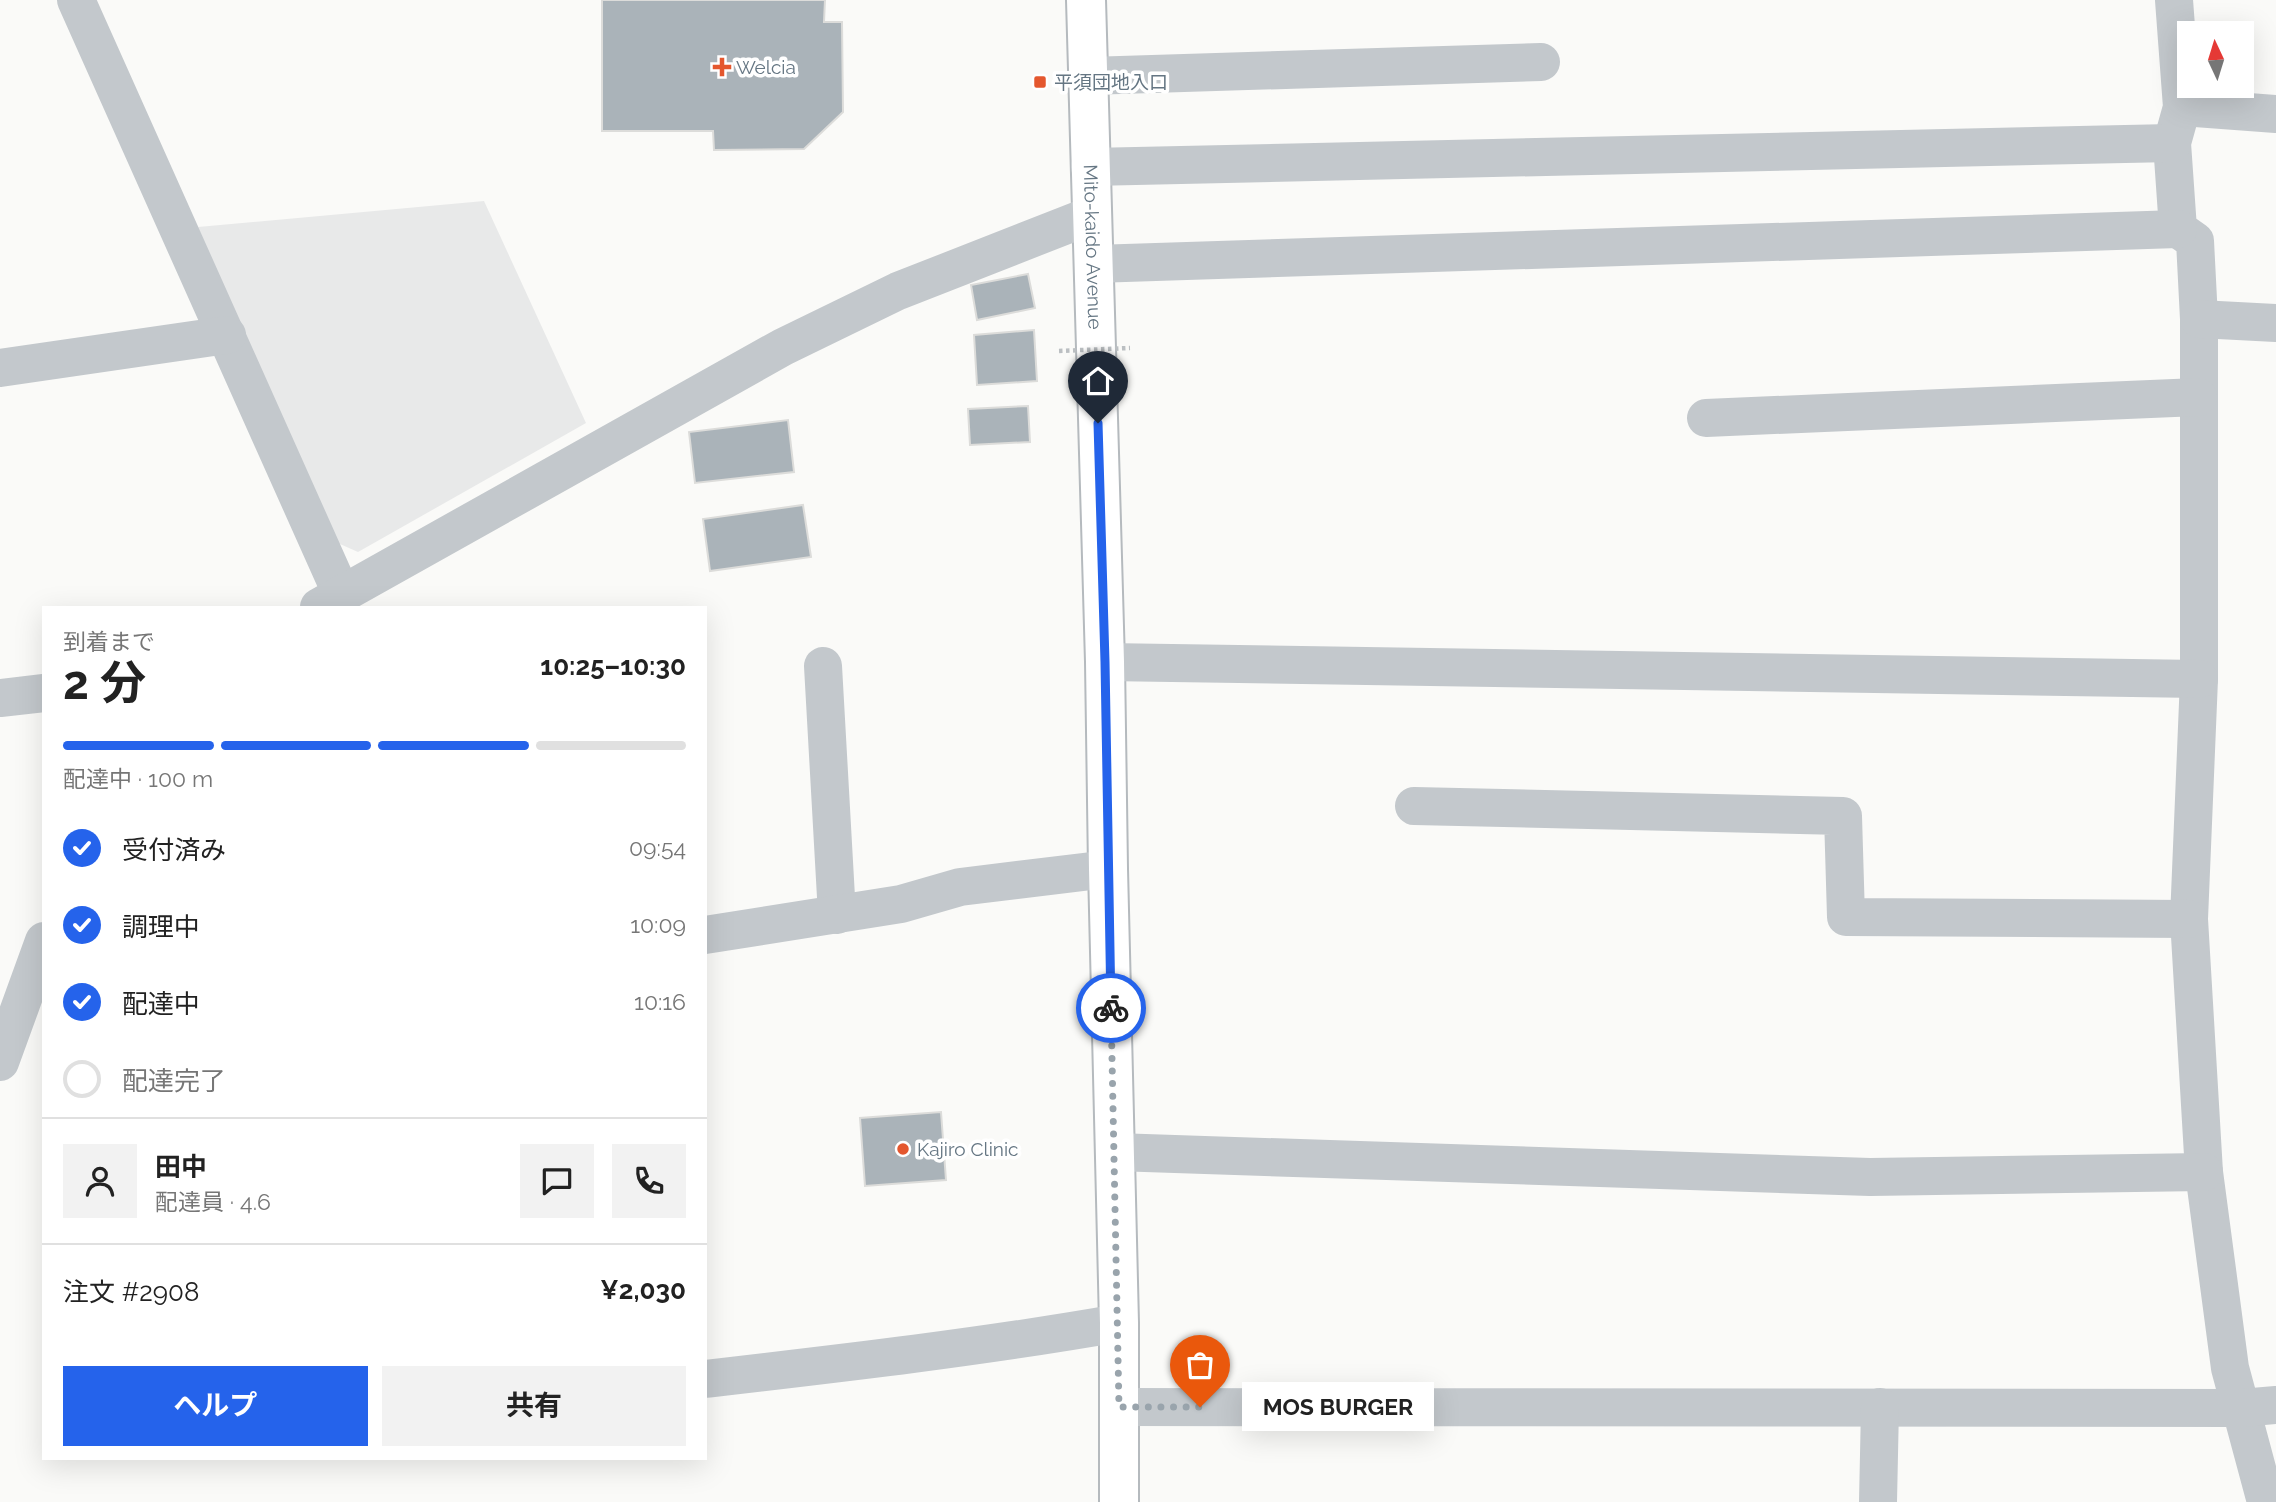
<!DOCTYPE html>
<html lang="ja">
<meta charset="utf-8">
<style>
:root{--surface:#fff;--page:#f2f2f2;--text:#222;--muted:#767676;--line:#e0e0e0;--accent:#2563eb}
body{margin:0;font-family:Raleway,"Noto Sans JP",sans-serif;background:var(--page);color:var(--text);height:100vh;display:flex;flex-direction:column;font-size:26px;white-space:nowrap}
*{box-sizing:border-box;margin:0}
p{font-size:23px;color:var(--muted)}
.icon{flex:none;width:38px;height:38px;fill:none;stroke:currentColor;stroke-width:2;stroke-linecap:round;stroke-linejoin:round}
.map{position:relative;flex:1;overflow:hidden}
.details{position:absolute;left:42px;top:606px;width:665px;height:854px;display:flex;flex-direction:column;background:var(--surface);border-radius:0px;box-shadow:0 7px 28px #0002}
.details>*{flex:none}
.needle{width:46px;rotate:356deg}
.fabs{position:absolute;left:2177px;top:21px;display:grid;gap:14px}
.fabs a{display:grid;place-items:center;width:77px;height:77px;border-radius:0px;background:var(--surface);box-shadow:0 7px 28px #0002;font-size:35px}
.pin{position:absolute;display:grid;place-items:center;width:60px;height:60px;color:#fff;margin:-72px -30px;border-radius:50% 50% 50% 0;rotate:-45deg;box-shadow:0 0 7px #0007}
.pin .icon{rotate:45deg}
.courier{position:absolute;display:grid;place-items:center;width:70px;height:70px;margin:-35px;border:5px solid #2563eb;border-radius:50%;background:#fff;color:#222;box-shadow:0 2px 9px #0007}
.bubble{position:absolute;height:49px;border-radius:0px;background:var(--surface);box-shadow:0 7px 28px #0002;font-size:23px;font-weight:700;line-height:49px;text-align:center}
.summary em{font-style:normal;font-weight:700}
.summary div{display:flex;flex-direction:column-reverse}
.summary{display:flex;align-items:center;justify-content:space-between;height:119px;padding:0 21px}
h1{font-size:46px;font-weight:700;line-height:52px}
.bar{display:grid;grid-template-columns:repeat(4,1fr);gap:10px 7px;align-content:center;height:84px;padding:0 21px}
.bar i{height:9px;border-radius:5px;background:var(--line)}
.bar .on{background:var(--accent)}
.bar p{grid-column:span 4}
.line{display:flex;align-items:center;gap:18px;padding:0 21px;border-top:2px solid var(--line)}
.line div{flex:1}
.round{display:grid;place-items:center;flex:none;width:74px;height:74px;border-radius:0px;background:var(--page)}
ol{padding:0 21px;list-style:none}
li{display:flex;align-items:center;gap:21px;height:77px}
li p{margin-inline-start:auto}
li .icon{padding:7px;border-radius:50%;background:var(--accent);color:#fff;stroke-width:4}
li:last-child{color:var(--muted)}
li i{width:38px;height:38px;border:4px solid var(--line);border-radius:50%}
.action{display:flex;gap:14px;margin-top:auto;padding:14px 21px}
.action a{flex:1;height:80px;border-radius:0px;background:var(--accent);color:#fff;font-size:28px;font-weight:700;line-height:80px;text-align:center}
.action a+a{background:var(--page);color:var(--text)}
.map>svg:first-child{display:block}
</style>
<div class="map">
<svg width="2276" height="1502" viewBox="0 0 2276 1502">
<rect width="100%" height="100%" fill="#fafaf8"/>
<polygon fill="#e8e9e9" points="484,201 586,423 358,552 331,540 198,227"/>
<g fill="#aab3b9" stroke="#dcdcda" stroke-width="2">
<polygon points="602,0 825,0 824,22 842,22 843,112 804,149 714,150 713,131 602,131"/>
<polygon points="1028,274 1035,308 977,320 971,285"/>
<polygon points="1034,330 1037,381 977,385 974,335"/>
<polygon points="1028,406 1030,442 970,445 968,409"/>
<polygon points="788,420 794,472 695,483 689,432"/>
<polygon points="803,505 811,557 710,571 703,519"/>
<polygon points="941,1112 946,1180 865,1186 860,1118"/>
</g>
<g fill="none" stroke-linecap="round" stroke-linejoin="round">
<defs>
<g id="major">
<path id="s1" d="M1086 0 1105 662 1108 869 1119 1323V1502"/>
</g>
</defs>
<use href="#major" stroke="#b5babe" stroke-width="42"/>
<g stroke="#c3c8cc" stroke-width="38">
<polyline points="76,0 342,595"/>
<polyline points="2174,0 2182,107 2172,143 2178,229 2195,241 2199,319 2199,679 2189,919 2204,1172 2230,1368 2266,1502"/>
<polyline points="1088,76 1541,62"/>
<polyline points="2182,107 2276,114"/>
<polyline points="1090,167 2172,143"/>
<polyline points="1094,264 2178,229"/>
<polyline points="2199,319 2276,323"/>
<polyline points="0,368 227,335"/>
<polyline points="1706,418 2198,397"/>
<polyline points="319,607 783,347 898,291 1092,215"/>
<polyline points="1105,662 2199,679"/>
<polyline points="823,666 837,915"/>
<polyline points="0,698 44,693"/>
<polyline points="1414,806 1843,816 1846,917 2189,919"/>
<polyline points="705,935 901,904 960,887 1108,869"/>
<polyline points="0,1062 44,941"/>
<polyline points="1115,1152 1870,1177 2204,1172"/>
<path d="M705 1379C843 1363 982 1347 1119 1323"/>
<polyline points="1119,1407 2241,1408 2276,1405"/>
<polyline points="1878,1502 1880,1407"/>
</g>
<use href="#major" stroke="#fff" stroke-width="38"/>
<polyline stroke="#bbbfc2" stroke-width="4.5" stroke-dasharray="3.5 3.5" stroke-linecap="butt" points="1059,351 1130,348"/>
</g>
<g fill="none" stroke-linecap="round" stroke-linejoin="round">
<polyline stroke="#99a4ac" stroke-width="7" stroke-dasharray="0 12.6" points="1111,1008 1119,1407 1200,1407"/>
<polyline stroke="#2563eb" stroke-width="9" points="1098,423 1105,662 1111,1008"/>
</g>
<g fill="#e4572e" stroke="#fff" stroke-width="2.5">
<path d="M718.5 56.5h7v7h7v7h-7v7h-7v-7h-7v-7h7z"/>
<rect x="1033" y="75" width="14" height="14" rx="3.5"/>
<circle cx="903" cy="1149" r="7"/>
</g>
<g text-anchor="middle" stroke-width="7" stroke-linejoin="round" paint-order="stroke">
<g font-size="19" fill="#657683" stroke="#fff" text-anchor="start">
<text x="736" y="74">Welcia</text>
<text x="1054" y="89">平須団地入口</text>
<text x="917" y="1156">Kajiro Clinic</text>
</g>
<g font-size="19" fill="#657683" stroke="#fff">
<text dy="7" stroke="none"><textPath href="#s1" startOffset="247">Mito-kaido Avenue</textPath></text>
</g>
</g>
</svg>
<div class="fabs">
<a><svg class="needle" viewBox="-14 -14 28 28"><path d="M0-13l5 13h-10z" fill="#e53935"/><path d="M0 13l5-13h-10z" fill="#767676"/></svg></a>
</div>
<div class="pin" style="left:1200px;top:1407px;background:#ea580c"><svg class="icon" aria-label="bag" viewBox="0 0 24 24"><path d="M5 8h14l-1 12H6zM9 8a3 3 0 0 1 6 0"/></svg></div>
<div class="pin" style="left:1098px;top:423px;background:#1f2937"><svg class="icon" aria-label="home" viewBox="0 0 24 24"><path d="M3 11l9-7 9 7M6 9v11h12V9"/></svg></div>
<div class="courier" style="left:1111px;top:1008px"><svg class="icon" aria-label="bike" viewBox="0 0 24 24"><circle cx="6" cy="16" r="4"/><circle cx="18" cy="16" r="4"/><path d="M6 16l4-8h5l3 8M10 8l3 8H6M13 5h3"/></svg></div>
<div class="bubble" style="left:1242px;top:1382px;width:192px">MOS BURGER</div>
<section class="details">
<div class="summary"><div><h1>2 分</h1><p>到着まで</p></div><em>10:25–10:30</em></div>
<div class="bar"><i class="on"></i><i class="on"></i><i class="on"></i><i></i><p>配達中 · 100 m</p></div>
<ol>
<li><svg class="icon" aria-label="check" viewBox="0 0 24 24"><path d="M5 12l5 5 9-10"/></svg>受付済み<p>09:54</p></li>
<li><svg class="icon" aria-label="check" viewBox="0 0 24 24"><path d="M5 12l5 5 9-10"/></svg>調理中<p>10:09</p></li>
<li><svg class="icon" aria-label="check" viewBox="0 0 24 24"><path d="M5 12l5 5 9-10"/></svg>配達中<p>10:16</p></li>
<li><i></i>配達完了</li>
</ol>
<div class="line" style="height:126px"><a class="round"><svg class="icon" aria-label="person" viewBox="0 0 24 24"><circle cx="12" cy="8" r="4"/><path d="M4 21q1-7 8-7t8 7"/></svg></a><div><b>田中</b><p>配達員 · 4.6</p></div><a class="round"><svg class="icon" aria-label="chat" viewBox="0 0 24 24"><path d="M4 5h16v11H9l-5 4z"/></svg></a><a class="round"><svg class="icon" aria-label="phone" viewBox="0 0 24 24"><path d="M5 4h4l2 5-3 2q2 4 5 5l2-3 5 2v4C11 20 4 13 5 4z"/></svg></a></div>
<div class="line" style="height:91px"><div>注文 #2908</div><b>¥2,030</b></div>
<div class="action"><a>ヘルプ</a><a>共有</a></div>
</section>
</div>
